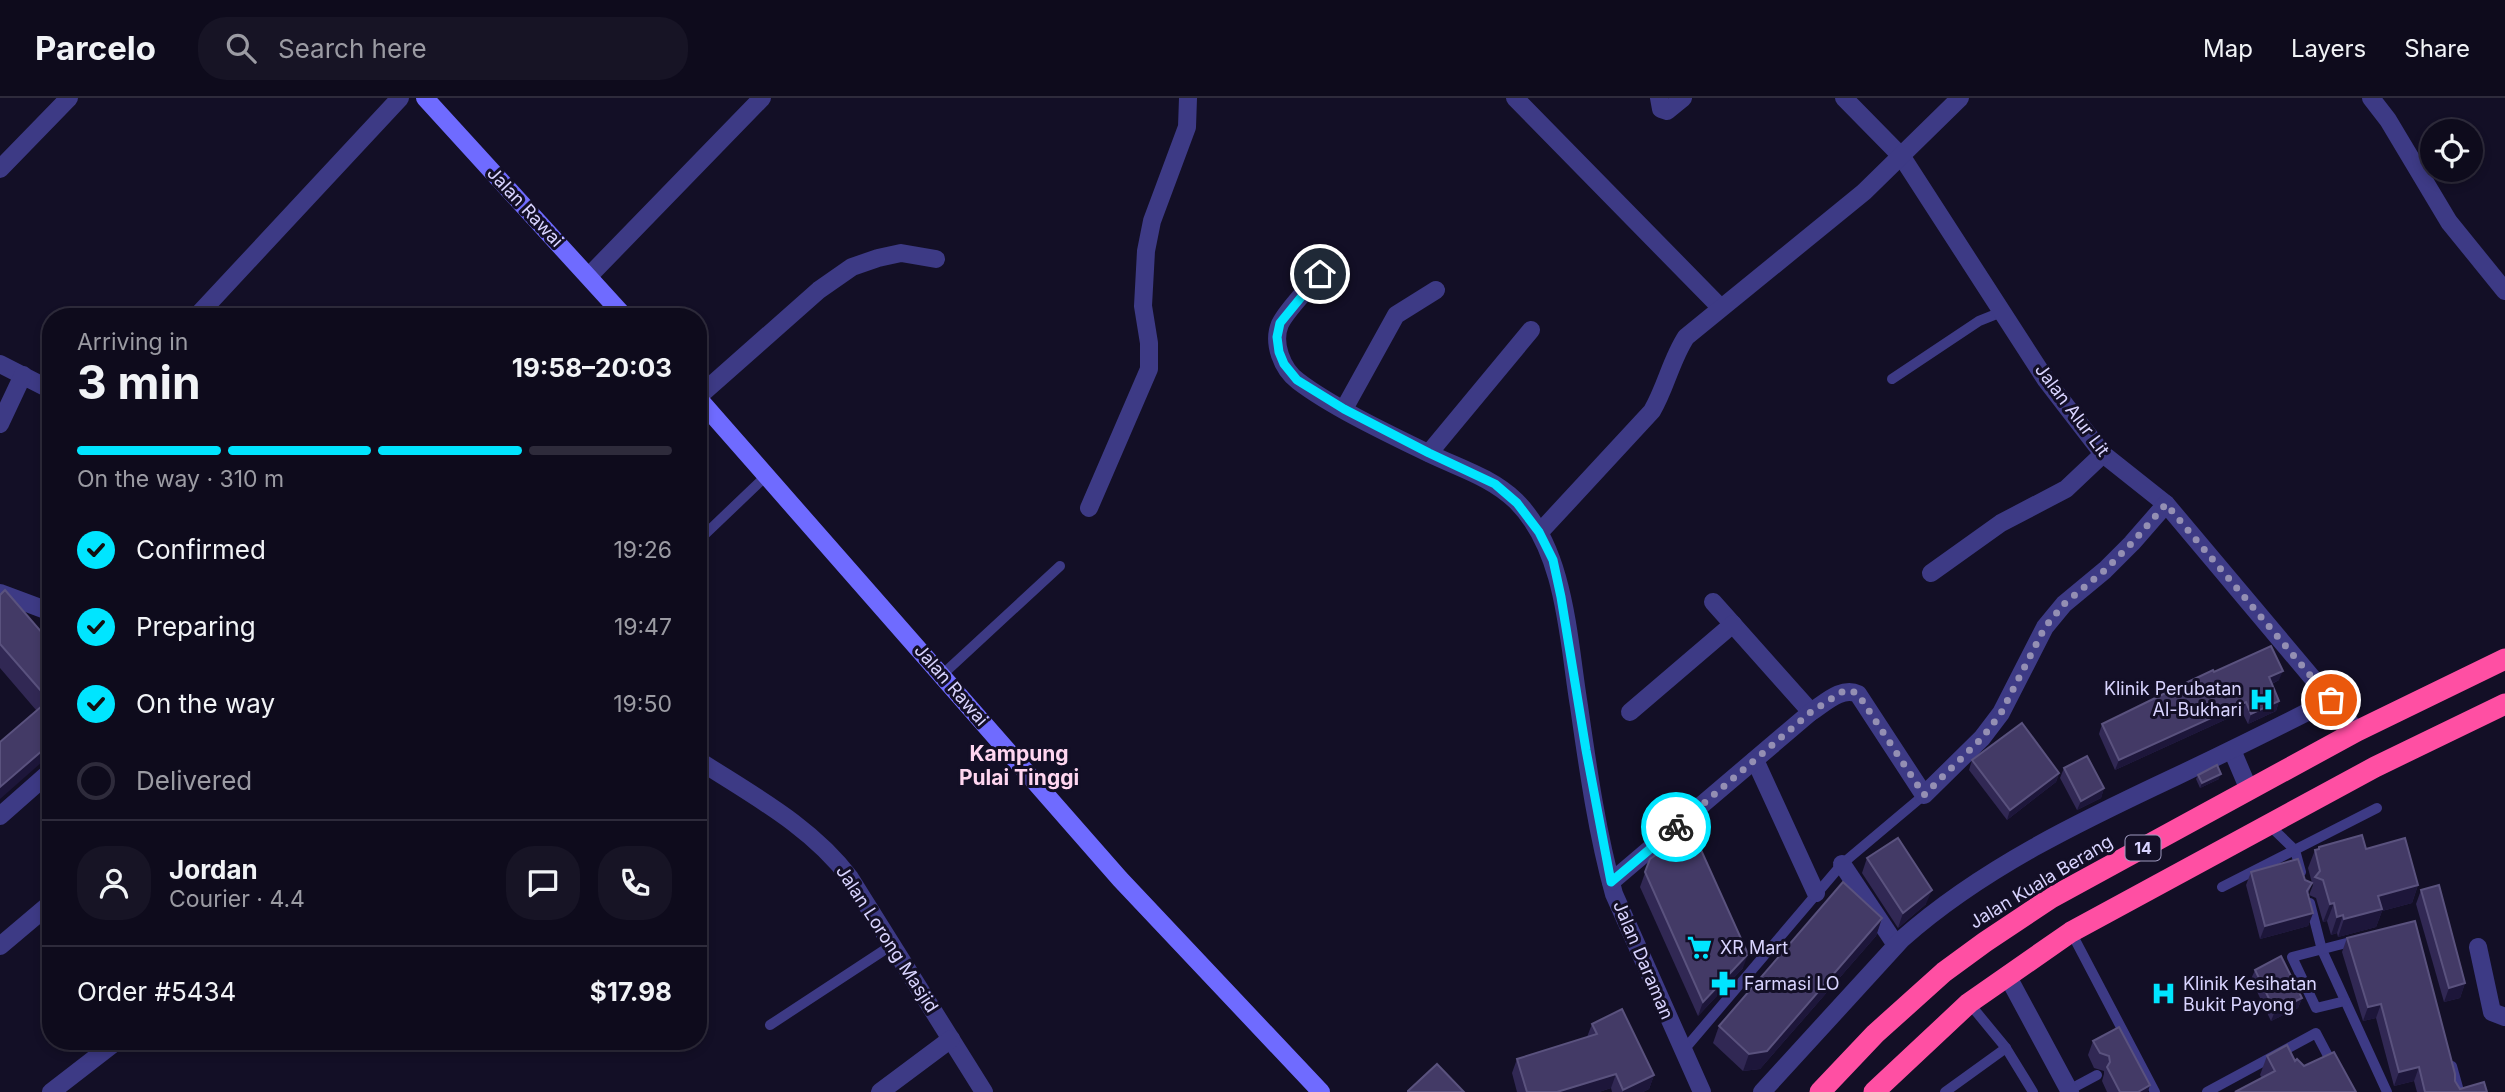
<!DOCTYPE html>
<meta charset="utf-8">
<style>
:root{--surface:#0e0b1c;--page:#171425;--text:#f1f3f6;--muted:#9b9ba3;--line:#2e2b3b;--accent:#00e5ff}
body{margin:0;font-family:Inter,sans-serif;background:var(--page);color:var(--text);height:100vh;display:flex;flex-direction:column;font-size:26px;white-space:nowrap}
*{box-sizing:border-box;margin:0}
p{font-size:23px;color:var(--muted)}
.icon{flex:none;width:38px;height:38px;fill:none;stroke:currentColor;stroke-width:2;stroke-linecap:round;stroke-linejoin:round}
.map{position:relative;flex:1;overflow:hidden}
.panel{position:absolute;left:42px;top:210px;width:665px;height:742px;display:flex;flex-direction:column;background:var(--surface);border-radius:28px;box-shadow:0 4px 10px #0003,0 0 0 2px var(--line)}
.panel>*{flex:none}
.tools{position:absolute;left:2420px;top:21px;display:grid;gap:14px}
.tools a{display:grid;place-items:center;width:63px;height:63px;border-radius:50%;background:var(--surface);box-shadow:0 4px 10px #0003,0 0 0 2px var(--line);font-size:35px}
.pin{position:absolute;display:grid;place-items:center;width:60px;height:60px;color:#fff;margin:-30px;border:4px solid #fff;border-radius:50%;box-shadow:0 2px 7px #0007}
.courier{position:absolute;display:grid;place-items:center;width:70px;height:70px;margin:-35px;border:5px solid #00e5ff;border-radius:50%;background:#fff;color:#222;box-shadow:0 2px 9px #0007}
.summary em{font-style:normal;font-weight:700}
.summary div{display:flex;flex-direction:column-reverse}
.summary{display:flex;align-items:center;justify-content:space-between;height:119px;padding:0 35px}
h1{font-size:46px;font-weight:700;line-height:52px}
.bar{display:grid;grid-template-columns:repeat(4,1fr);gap:10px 7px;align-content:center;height:84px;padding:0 35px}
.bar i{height:9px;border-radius:5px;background:var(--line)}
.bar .active{background:var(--accent)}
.bar p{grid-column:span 4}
.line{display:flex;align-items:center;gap:18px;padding:0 35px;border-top:2px solid var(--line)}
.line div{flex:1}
.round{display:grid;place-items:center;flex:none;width:74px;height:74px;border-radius:28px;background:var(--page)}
ol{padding:0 35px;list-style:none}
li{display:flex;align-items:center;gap:21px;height:77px}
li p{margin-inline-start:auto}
li .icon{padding:7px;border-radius:50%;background:var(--accent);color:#111;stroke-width:4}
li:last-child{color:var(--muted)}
li i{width:38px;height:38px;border:4px solid var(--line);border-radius:50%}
header{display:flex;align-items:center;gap:42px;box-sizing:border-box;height:98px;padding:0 35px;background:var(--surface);border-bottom:2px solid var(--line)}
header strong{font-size:33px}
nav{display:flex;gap:38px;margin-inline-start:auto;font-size:24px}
.search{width:490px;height:63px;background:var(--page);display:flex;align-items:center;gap:18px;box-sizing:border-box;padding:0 24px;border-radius:28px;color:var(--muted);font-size:26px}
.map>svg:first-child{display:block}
</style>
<header>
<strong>Parcelo</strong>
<div class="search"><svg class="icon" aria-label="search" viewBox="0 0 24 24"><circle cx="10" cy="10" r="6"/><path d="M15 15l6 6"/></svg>Search here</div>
<nav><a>Map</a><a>Layers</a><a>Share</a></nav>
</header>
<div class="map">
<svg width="2505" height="994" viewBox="0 0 2505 994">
<rect width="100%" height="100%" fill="#130f26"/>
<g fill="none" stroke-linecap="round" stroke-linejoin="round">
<g stroke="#3d3a85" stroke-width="10">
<polyline points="1892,281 1979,223 2004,213"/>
<polyline points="698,443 767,377"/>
<polyline points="942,577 1060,468"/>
<polyline points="2269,727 2295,752 2301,774"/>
<polyline points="2222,789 2377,710"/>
<polyline points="2310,805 2322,852 2387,994"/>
<polyline points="2071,834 2155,994"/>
<polyline points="2345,903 2316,910 2292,859 2358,842"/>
<polyline points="1969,905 2006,950 2033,994"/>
<polyline points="770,927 892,847"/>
<polyline points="1683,953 1842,766 1924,697"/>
<polyline points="2452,968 2459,993 2457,994"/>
<polyline points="2069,992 2097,977"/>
<polyline points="1945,994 2006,950"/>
<polyline points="2207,994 2316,935 2347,994"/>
</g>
<g stroke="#3d3a85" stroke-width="18">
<polyline points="1515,0 1720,209"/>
<polyline points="1659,0 1661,11 1667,13 1683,0"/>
<polyline points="1844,0 1902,59 2046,282 2103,356 2166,406 2357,633"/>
<polyline points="2371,0 2388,22 2449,124 2505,193"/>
<polyline points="0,71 69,0"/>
<path d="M1320 176C1309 190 1287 211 1280 226 1272 245 1282 271 1298 283 1332 309 1389 336 1428 355 1459 370 1491 379 1516 403 1566 453 1568 542 1579 608 1588 671 1597 735 1614 796L1702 994"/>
<polyline points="589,178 762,0"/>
<polyline points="196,219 400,0"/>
<polyline points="0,266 51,292"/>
<polyline points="698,299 819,192 852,169 878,160 901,155 936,161"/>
<polyline points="1344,311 1396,217 1436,192"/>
<polyline points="0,326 23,277"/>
<polyline points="1429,355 1531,232"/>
<polyline points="1089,410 1149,271 1149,245 1143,208 1146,153 1152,123 1187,29 1188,0"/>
<path d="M1540 434 1652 313C1666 289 1671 262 1686 239L1864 94 1960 0"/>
<polyline points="1931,475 2001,425 2066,391 2103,356"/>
<polyline points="0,495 51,514"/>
<polyline points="1713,504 1811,614"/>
<polyline points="1630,614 1733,526"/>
<polyline points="2232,652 2249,692"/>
<path d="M698 662C752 697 811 728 850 780L984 994"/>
<polyline points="1755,662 1816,795"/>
<polyline points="0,718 51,673"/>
<polyline points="1842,766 1896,847"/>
<path d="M1611 784 1811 614C1825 605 1842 588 1858 596L1924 697 1982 640 2001 615 2045 529 2064 506 2105 472 2132 445 2166 406"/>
<polyline points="0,848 51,805"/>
<polyline points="2478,849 2492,914 2505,919"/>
<polyline points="2007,877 2070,994"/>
<polyline points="51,994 117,943"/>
<polyline points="880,994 951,941"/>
<path d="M1762 994 1902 841C1982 770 2081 723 2177 678 2229 653 2280 628 2331 602"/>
</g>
<g stroke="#6f6bff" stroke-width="18">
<polyline points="425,0 625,219"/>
<polyline points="698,300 1120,781 1321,994"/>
</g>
<g stroke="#ff4fa3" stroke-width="21">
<polyline points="1820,994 1875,936 1944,874 1985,844 2051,800 2357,633 2505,561"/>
<polyline points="1874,994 1969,905 2071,834 2375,669 2505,606"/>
</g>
</g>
<g fill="#312854">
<polygon points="0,497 51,545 51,656 36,612 0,570"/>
<polygon points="2214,574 2279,582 2272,586 2279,603 2276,613 2248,626 2242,614 2115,672 2099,636 2102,626"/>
<polygon points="1972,662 2059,675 2056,684 2007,722 1969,672"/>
<polygon points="2064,670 2104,690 2101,700 2077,712 2060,680"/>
<polygon points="2198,677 2219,681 2200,690 2196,681"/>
<polygon points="2319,749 2366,751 2418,787 2412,805 2382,813 2376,829 2338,839 2337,835 2331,837 2327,823 2323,824 2316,800 2309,797 2313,787 2312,785 2308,796 2313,815 2308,828 2260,841 2246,787 2251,774 2305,782 2312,785 2308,770 2315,752 2318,752"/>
<polygon points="1867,760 1926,806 1898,830 1862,775"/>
<polygon points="1650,761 1743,870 1698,918 1640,789"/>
<polygon points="2421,792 2465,885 2460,900 2444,904 2416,806"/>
<polygon points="1882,820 1876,838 1760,971 1743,973 1713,945 1719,928"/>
<polygon points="2347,840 2460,991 2487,994 2417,994 2414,983 2394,988 2376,920 2363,923 2342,854"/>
<polygon points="2255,872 2302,900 2298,910 2271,923 2251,881"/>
<polygon points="1592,926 1654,977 1649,991 1643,994 1612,994 1611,990 1599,994 1517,994 1512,975 1517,961 1587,939"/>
<polygon points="2093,943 2148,994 2107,994 2102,983 2104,976 2104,973 2094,970 2088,957"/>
<polygon points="2267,958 2295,963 2304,968 2262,980 2260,977"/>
</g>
<g fill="#1d163a">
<polygon points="2283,573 2279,582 2265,589 2269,579"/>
<polygon points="2279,603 2276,613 2248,626 2251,616"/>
<polygon points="2246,604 2242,614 2115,672 2119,662"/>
<polygon points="51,645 51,656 0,701 0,689"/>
<polygon points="2059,675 2056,684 2007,722 2010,712"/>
<polygon points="2221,676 2219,681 2200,690 2202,685"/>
<polygon points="2104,690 2101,700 2077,712 2081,703"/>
<polygon points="2418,787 2412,805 2382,813 2376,829 2338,839 2344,821 2378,798"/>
<polygon points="1932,792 1926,806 1898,830 1903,815"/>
<polygon points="2334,805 2327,823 2323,824 2330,806"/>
<polygon points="2313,815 2308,828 2260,841 2265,828"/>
<polygon points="2343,817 2337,835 2331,837 2337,819"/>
<polygon points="1882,820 1876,838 1760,971 1743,973 1749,956"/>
<polygon points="1748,856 1743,870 1698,918 1703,904"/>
<polygon points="2465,885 2460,900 2444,904 2449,890"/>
<polygon points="2302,900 2298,910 2271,923 2275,913"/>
<polygon points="2381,906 2376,920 2363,923 2368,909"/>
<polygon points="2419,969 2414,983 2394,988 2399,974"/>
<polygon points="1616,976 1611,990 1599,994 1557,994"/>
<polygon points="1654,977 1649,991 1643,994 1623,994 1623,992"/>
<polygon points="2150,987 2148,994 2138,994"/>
</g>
<g fill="#433a66" stroke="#5a527e" stroke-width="2">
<polygon points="5,492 51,545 51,645 0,689 0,644 49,602 0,546 0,497"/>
<polygon points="2271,548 2283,573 2269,579 2279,603 2251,616 2246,604 2119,662 2102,626 2190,583 2213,572 2214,574"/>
<polygon points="2022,625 2059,675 2010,712 1972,662"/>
<polygon points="2087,658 2104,690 2081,703 2064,670"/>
<polygon points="2217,667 2221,676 2202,685 2198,677"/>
<polygon points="1692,732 1748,856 1703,904 1645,774 1650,761"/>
<polygon points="2362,737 2366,751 2405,740 2418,787 2378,798 2382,811 2344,821 2343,817 2337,819 2334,805 2330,806 2323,782 2315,779 2320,773 2315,752 2319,751 2319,749"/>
<polygon points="1898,740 1932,792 1903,815 1867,760"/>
<polygon points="2298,761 2305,782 2312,785 2307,793 2313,815 2265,828 2251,774"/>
<polygon points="1843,784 1882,820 1767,953 1749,956 1719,928"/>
<polygon points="2439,787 2465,885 2449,890 2421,792"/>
<polygon points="2415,823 2455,976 2455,983 2460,991 2484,984 2487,994 2425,994 2419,969 2399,974 2381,906 2368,909 2347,840"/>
<polygon points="2281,858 2302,900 2275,913 2255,872"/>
<polygon points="1622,911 1654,977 1623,992 1616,976 1557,994 1527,994 1517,961 1597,936 1592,926"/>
<polygon points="2119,929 2150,987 2138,994 2120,994 2107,969 2110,964 2109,958 2100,955 2093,943"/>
<polygon points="2287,947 2295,963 2297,961 2304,968 2334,954 2356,994 2235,994 2275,973 2267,958"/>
<polygon points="1437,966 1464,994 1408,994 1408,993"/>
</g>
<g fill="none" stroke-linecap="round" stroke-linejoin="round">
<polyline stroke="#948fb3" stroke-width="7" stroke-dasharray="0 12.6" points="1676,729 1811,614 1842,594 1850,592 1858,596 1924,697 1982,640 2001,615 2045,529 2064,506 2105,472 2132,445 2166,406 2331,602"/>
<polyline stroke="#00e5ff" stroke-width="9" points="1320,176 1280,225 1277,239 1279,254 1284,266 1297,282 1344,311 1429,355 1495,386 1517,405 1539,434 1553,462 1561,499 1586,652 1611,784 1676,729"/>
</g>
<defs>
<symbol id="hospital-bare" viewBox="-9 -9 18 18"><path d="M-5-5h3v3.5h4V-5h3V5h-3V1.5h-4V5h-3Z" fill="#00e5ff" stroke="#130f26" stroke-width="2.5" paint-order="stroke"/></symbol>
<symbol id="supermarket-bare" viewBox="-9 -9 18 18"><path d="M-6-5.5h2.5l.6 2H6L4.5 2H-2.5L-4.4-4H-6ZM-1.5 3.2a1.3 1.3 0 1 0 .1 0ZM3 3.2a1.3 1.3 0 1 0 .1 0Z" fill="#00e5ff" stroke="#130f26" stroke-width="2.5" paint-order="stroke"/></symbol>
<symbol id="pharmacy-bare" viewBox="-9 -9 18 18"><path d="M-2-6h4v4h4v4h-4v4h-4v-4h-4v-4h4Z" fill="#00e5ff" stroke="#130f26" stroke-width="2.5" paint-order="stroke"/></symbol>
</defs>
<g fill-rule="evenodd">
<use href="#hospital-bare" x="2244" y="584" width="35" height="35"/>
<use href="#supermarket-bare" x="1682" y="832" width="35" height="35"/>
<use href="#pharmacy-bare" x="1706" y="868" width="35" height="35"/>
<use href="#hospital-bare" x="2146" y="878" width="35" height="35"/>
</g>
<g text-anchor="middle" stroke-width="6" stroke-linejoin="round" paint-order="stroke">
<rect fill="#130f26" stroke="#9e99be" stroke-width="2" x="2125.5" y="737.5" width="35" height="25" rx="5"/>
<g font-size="16" font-weight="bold" fill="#d9d4ff">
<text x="2143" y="756">14</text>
</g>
<g font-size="18" fill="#d9d4ff" stroke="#130f26">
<text transform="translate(525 109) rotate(47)" y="6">Jalan Rawai</text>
<text transform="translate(2072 312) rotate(53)" y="6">Jalan Alur Lit</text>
<text transform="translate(951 587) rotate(49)" y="6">Jalan Rawai</text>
<text transform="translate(2041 784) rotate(-31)" y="6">Jalan Kuala Berang</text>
<text transform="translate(887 841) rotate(57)" y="6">Jalan Lorong Masjid</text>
<text transform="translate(1643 862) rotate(67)" y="6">Jalan Daraman</text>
</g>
<g font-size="18" fill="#d9d4ff" stroke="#130f26" text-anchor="start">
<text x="2242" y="597" text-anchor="end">Klinik Perubatan<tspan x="2242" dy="21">Al-Bukhari</tspan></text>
<text x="1720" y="856">XR Mart</text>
<text x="1744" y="892">Farmasi LO</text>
<text x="2183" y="892">Klinik Kesihatan<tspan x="2183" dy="21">Bukit Payong</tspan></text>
</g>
<g font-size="21" font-weight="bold" fill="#ffd6f0" stroke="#130f26">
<text x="1019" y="663">Kampung<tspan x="1019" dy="24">Pulai Tinggi</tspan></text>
</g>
</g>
</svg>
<div class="tools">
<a><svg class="icon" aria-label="locate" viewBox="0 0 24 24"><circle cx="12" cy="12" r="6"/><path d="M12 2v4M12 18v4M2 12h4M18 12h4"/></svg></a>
</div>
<div class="pin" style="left:2331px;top:602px;background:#ea580c"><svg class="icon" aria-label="bag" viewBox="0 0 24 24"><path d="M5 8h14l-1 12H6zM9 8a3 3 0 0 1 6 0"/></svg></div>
<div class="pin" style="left:1320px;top:176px;background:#1f2937"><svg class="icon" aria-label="home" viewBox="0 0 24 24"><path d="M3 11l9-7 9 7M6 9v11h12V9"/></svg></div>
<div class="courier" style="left:1676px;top:729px"><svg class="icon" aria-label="bike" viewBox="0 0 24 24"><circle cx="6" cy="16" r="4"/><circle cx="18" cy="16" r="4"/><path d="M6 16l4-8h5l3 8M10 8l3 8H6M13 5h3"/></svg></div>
<section class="panel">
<div class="summary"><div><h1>3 min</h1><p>Arriving in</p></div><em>19:58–20:03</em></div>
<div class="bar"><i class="active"></i><i class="active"></i><i class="active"></i><i></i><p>On the way · 310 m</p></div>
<ol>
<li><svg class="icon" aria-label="check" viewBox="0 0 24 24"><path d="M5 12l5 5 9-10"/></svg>Confirmed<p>19:26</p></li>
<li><svg class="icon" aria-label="check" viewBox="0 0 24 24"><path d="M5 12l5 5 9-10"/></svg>Preparing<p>19:47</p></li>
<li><svg class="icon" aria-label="check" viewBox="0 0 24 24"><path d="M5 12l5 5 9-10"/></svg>On the way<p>19:50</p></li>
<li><i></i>Delivered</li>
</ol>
<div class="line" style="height:126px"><a class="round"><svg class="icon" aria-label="person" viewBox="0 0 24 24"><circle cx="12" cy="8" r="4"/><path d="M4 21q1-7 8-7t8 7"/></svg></a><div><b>Jordan</b><p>Courier · 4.4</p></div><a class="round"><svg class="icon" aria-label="chat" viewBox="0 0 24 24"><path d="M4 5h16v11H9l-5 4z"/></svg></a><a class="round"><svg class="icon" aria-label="phone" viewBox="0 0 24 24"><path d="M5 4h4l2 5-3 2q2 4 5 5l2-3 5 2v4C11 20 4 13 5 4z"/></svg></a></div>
<div class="line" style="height:91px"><div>Order #5434</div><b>$17.98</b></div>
</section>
</div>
